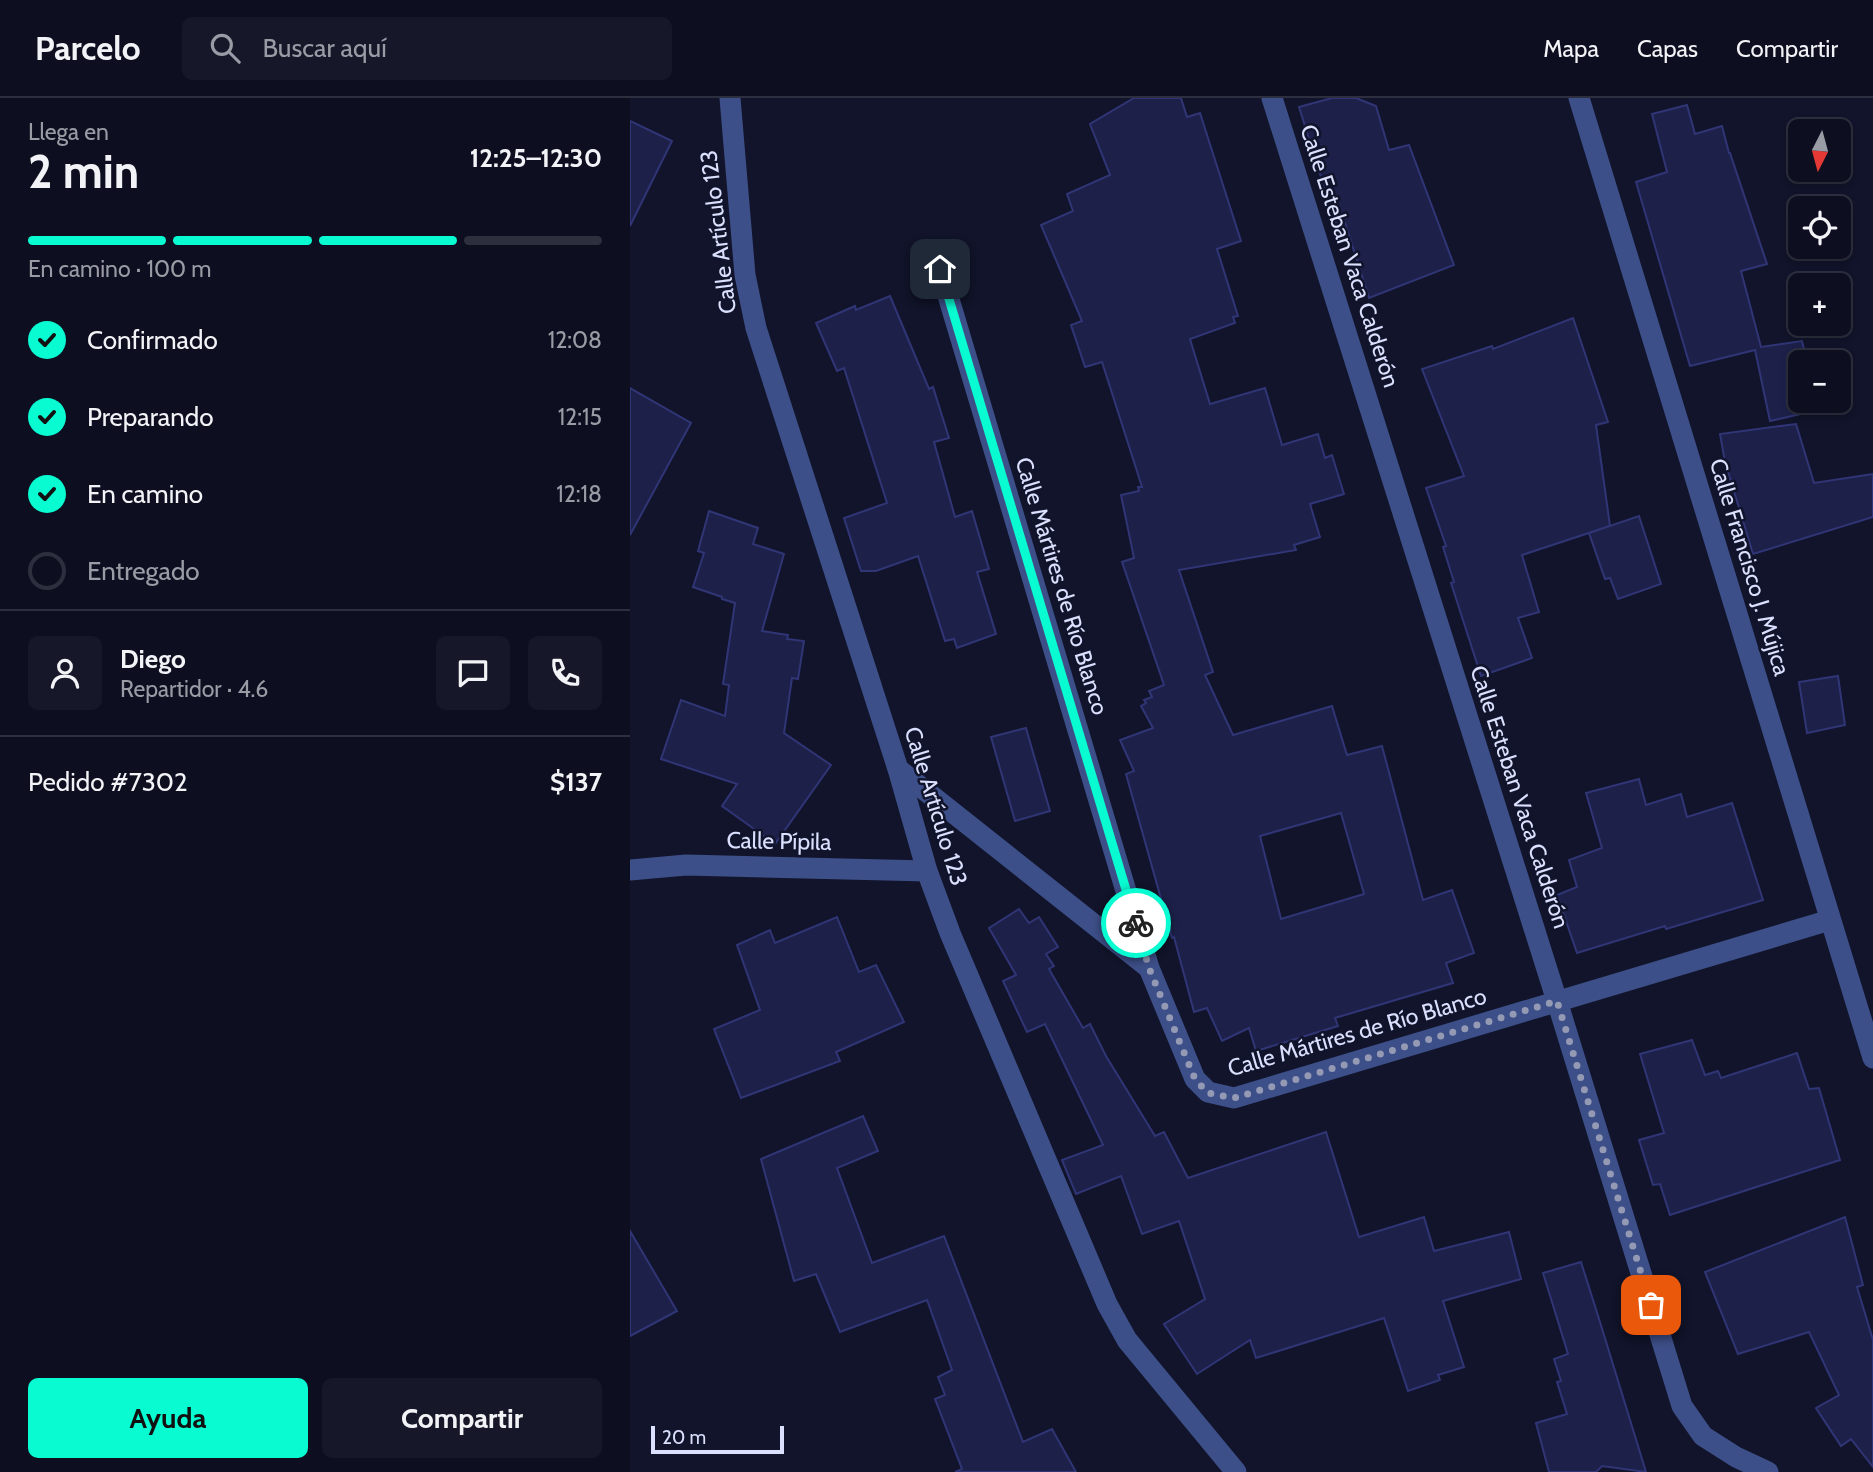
<!DOCTYPE html>
<html lang="es">
<meta charset="utf-8">
<style>
:root{--surface:#0d0f20;--page:#161829;--text:#f1f3f6;--muted:#9a9ca5;--line:#2d2f3e;--accent:#09fbd1}
body{margin:0;font-family:Cabin,sans-serif;background:var(--page);color:var(--text);height:100vh;display:flex;flex-direction:column;font-size:26px;white-space:nowrap}
*{box-sizing:border-box;margin:0}
p{font-size:23px;color:var(--muted)}
.icon{flex:none;width:38px;height:38px;fill:none;stroke:currentColor;stroke-width:2;stroke-linecap:round;stroke-linejoin:round}
.map{position:relative;flex:1;overflow:hidden}
.sheet{display:flex;flex-direction:column;background:var(--surface);width:630px}
.sheet>*{flex:none}
.needle{width:46px;rotate:186deg}
.controls{position:absolute;left:1158px;top:21px;display:grid;gap:14px}
.controls a{display:grid;place-items:center;width:63px;height:63px;border-radius:10px;background:var(--surface);box-shadow:0 4px 10px #0003,0 0 0 2px var(--line);font-size:35px}
.scale{position:absolute;left:21px;bottom:18px;width:133px;box-sizing:border-box;padding-left:7px;border:4px solid #dae0fe;border-top:0;font-size:19px;line-height:24px;white-space:nowrap;color:#dae0fe;-webkit-text-stroke:5px #11142a;paint-order:stroke}
.pin{position:absolute;display:grid;place-items:center;width:60px;height:60px;color:#fff;margin:-30px;border-radius:14px;box-shadow:0 4px 10px #0006}
.courier{position:absolute;display:grid;place-items:center;width:70px;height:70px;margin:-35px;border:5px solid #09fbd1;border-radius:50%;background:#fff;color:#222;box-shadow:0 2px 9px #0007}
.headline em{font-style:normal;font-weight:700}
.headline div{display:flex;flex-direction:column-reverse}
.headline{display:flex;align-items:center;justify-content:space-between;height:119px;padding:0 28px}
h1{font-size:46px;font-weight:700;line-height:52px}
.bar{display:grid;grid-template-columns:repeat(4,1fr);gap:10px 7px;align-content:center;height:84px;padding:0 28px}
.bar i{height:9px;border-radius:5px;background:var(--line)}
.bar .active{background:var(--accent)}
.bar p{grid-column:span 4}
.line{display:flex;align-items:center;gap:18px;padding:0 28px;border-top:2px solid var(--line)}
.line div{flex:1}
.round{display:grid;place-items:center;flex:none;width:74px;height:74px;border-radius:10px;background:var(--page)}
ol{padding:0 28px;list-style:none}
li{display:flex;align-items:center;gap:21px;height:77px}
li p{margin-inline-start:auto}
li .icon{padding:7px;border-radius:50%;background:var(--accent);color:#111;stroke-width:4}
li:last-child{color:var(--muted)}
li i{width:38px;height:38px;border:4px solid var(--line);border-radius:50%}
.action{display:flex;gap:14px;margin-top:auto;padding:14px 28px}
.action a{flex:1;height:80px;border-radius:10px;background:var(--accent);color:#111;font-size:28px;font-weight:700;line-height:80px;text-align:center}
.action a+a{background:var(--page);color:var(--text)}
header{display:flex;align-items:center;gap:42px;box-sizing:border-box;height:98px;padding:0 35px;background:var(--surface);border-bottom:2px solid var(--line)}
header strong{font-size:33px}
nav{display:flex;gap:38px;margin-inline-start:auto;font-size:24px}
.search{width:490px;height:63px;background:var(--page);display:flex;align-items:center;gap:18px;box-sizing:border-box;padding:0 24px;border-radius:10px;color:var(--muted);font-size:26px}
main{display:flex;flex:1;min-height:0}
.map>svg:first-child{display:block}
</style>
<header>
<strong>Parcelo</strong>
<div class="search"><svg class="icon" aria-label="search" viewBox="0 0 24 24"><circle cx="10" cy="10" r="6"/><path d="M15 15l6 6"/></svg>Buscar aquí</div>
<nav><a>Mapa</a><a>Capas</a><a>Compartir</a></nav>
</header>
<main>
<section class="sheet">
<div class="headline"><div><h1>2 min</h1><p>Llega en</p></div><em>12:25–12:30</em></div>
<div class="bar"><i class="active"></i><i class="active"></i><i class="active"></i><i></i><p>En camino · 100 m</p></div>
<ol>
<li><svg class="icon" aria-label="check" viewBox="0 0 24 24"><path d="M5 12l5 5 9-10"/></svg>Confirmado<p>12:08</p></li>
<li><svg class="icon" aria-label="check" viewBox="0 0 24 24"><path d="M5 12l5 5 9-10"/></svg>Preparando<p>12:15</p></li>
<li><svg class="icon" aria-label="check" viewBox="0 0 24 24"><path d="M5 12l5 5 9-10"/></svg>En camino<p>12:18</p></li>
<li><i></i>Entregado</li>
</ol>
<div class="line" style="height:126px"><a class="round"><svg class="icon" aria-label="person" viewBox="0 0 24 24"><circle cx="12" cy="8" r="4"/><path d="M4 21q1-7 8-7t8 7"/></svg></a><div><b>Diego</b><p>Repartidor · 4.6</p></div><a class="round"><svg class="icon" aria-label="chat" viewBox="0 0 24 24"><path d="M4 5h16v11H9l-5 4z"/></svg></a><a class="round"><svg class="icon" aria-label="phone" viewBox="0 0 24 24"><path d="M5 4h4l2 5-3 2q2 4 5 5l2-3 5 2v4C11 20 4 13 5 4z"/></svg></a></div>
<div class="line" style="height:91px"><div>Pedido #7302</div><b>$137</b></div>
<div class="action"><a>Ayuda</a><a>Compartir</a></div>
</section>
<div class="map">
<svg width="1243" height="1374" viewBox="0 0 1243 1374">
<rect width="100%" height="100%" fill="#11142a"/>
<g fill="#1d214a" stroke="#303576" stroke-width="2" fill-rule="evenodd">
<path d="M504 0H551L557 19 570 15 611 143 587 151 608 218 603 219 605 225 560 241 580 306 635 290 652 347 688 336 695 360 702 357 714 396 680 406 690 439 664 447 666 452 549 472 583 574 575 577 603 637 702 608 717 657 752 648 793 802 822 792 844 855 816 865 823 885 705 920 708 928 626 953 619 930 592 943 577 910 564 914 544 839 542 840 496 676 504 673 490 642 523 630 511 608 516 605 514 602 522 599 519 593 534 587 492 464 504 460 491 397 509 393 508 389H512L472 264 455 269 441 227 452 223 411 127 443 113 437 96 480 77 460 26ZM711 715 734 796 651 821 630 738Z"/>
<polygon points="702,0 726,0 746,8 759,52 779,47 824,167 739,200 715,125 706,127 669,9"/>
<polygon points="1057,7 1065,36 1092,28 1099,55 1100,55 1137,166 1111,173 1131,249 1172,243 1177,264 1171,264 1171,303 1186,303 1188,312 1140,323 1125,252 1060,268 1006,84 1037,74 1022,16"/>
<polygon points="0,23 42,43 0,128"/>
<polygon points="260,198 299,291 303,289 319,340 304,344 325,419 342,413 359,471 347,474 366,536 327,550 324,541 315,543 288,458 246,473 231,473 214,420 257,405 214,270 207,273 186,225 225,208 226,212"/>
<polygon points="943,220 978,324 966,327 980,428 892,457 909,514 888,520 902,560 851,578 821,485 824,484 813,449 816,448 796,390 834,378 792,271 862,248 863,251"/>
<polygon points="0,290 61,325 0,437"/>
<polygon points="1166,326 1184,385 1243,376 1243,419 1123,456 1095,364 1090,336"/>
<polygon points="79,413 128,430 123,446 154,456 132,533 158,537 157,541 174,543 168,581 162,580 154,635 201,667 145,746 92,708 107,686 31,661 51,602 95,618 99,587 93,586 105,505 92,501 92,499 63,489 74,455 68,453"/>
<polygon points="1009,418 1031,486 988,501 980,480 975,481 959,435"/>
<polygon points="1208,578 1215,627 1177,635 1169,584"/>
<polygon points="396,630 420,713 385,723 361,639"/>
<polygon points="1009,681 1016,707 1051,696 1057,719 1102,705 1133,802 1036,831 1035,828 947,855 927,797 947,789 939,762 972,750 956,695"/>
<polygon points="389,811 399,825 409,819 428,849 416,856 424,868 419,871 453,930 460,926 476,958 525,1038 534,1034 558,1080 696,1034 729,1139 794,1119 804,1153 879,1134 891,1181 813,1203 834,1269 808,1277 810,1282 778,1293 754,1220 626,1260 620,1242 567,1276 534,1226 575,1201 549,1123 512,1136 491,1078 446,1096 432,1062 473,1047 415,926 397,934 373,883 386,877 359,830"/>
<polygon points="207,819 229,874 246,867 274,924 206,954 210,963 111,1000 84,931 130,912 107,847 140,832 145,845"/>
<polygon points="1062,942 1075,977 1088,973 1091,980 1167,955 1179,991 1189,990 1210,1062 1040,1117 1030,1086 1023,1087 1009,1042 1034,1035 1010,956"/>
<polygon points="233,1018 248,1053 207,1070 242,1165 314,1138 393,1344 422,1331 446,1374 325,1374 332,1371 305,1301 315,1297 308,1279 322,1272 297,1202 210,1234 186,1176 164,1183 131,1061"/>
<polygon points="1215,1119 1233,1187 1227,1189 1243,1242 1243,1369 1221,1341 1211,1348 1186,1310 1209,1297 1179,1234 1108,1256 1075,1174"/>
<polygon points="0,1133 47,1213 0,1238"/>
<polygon points="951,1164 970,1224 1016,1374 972,1368 966,1374 919,1374 906,1325 937,1316 927,1284 931,1283 924,1261 938,1256 913,1175"/>
</g>
<g fill="none" stroke-linecap="round" stroke-linejoin="round">
<g stroke="#3d4f88" stroke-width="21">
<polyline points="100,0 115,177 126,230 268,671 297,773 320,835 477,1206 497,1242 606,1374"/>
<polyline points="642,0 927,903 1052,1308 1073,1338 1106,1359 1138,1374"/>
<polyline points="949,0 1243,960"/>
<polyline points="310,171 519,870 565,981 578,994 604,1000 1200,822"/>
<polyline points="268,671 519,870"/>
<polyline points="0,772 56,767 297,773"/>
</g>
</g>
<g fill="none" stroke-linecap="round" stroke-linejoin="round">
<polyline stroke="#9499b4" stroke-width="7" stroke-dasharray="0 12.6" points="506,825 519,870 565,981 578,995 604,1000 927,903 1021,1207"/>
<polyline stroke="#09fbd1" stroke-width="9" points="310,171 506,825"/>
</g>
<g text-anchor="middle" stroke-width="5" stroke-linejoin="round" paint-order="stroke">
<g font-size="23" fill="#dae0fe" stroke="#11142a">
<text transform="translate(88 134) rotate(-97)" y="8">Calle Artículo 123</text>
<text transform="translate(720 158) rotate(72)" y="8">Calle Esteban Vaca Calderón</text>
<text transform="translate(1120 469) rotate(73)" y="8">Calle Francisco J. Mújica</text>
<text transform="translate(432 488) rotate(73)" y="8">Calle Mártires de Río Blanco</text>
<text transform="translate(890 699) rotate(72)" y="8">Calle Esteban Vaca Calderón</text>
<text transform="translate(306 708) rotate(73)" y="8">Calle Artículo 123</text>
<text transform="translate(149 743) rotate(1)" y="8">Calle Pípila</text>
<text transform="translate(727 934) rotate(-16)" y="8">Calle Mártires de Río Blanco</text>
</g>
</g>
</svg>
<div class="controls">
<a><svg class="needle" viewBox="-14 -14 28 28"><path d="M0-13l5 13h-10z" fill="#e53935"/><path d="M0 13l5-13h-10z" fill="#9a9ca5"/></svg></a>
<a><svg class="icon" aria-label="locate" viewBox="0 0 24 24"><circle cx="12" cy="12" r="6"/><path d="M12 2v4M12 18v4M2 12h4M18 12h4"/></svg></a>
<a>+</a>
<a>−</a>
</div>
<div class="scale">20 m</div>
<div class="pin" style="left:1021px;top:1207px;background:#ea580c"><svg class="icon" aria-label="bag" viewBox="0 0 24 24"><path d="M5 8h14l-1 12H6zM9 8a3 3 0 0 1 6 0"/></svg></div>
<div class="pin" style="left:310px;top:171px;background:#1f2937"><svg class="icon" aria-label="home" viewBox="0 0 24 24"><path d="M3 11l9-7 9 7M6 9v11h12V9"/></svg></div>
<div class="courier" style="left:506px;top:825px"><svg class="icon" aria-label="bike" viewBox="0 0 24 24"><circle cx="6" cy="16" r="4"/><circle cx="18" cy="16" r="4"/><path d="M6 16l4-8h5l3 8M10 8l3 8H6M13 5h3"/></svg></div>
</div>
</main>
